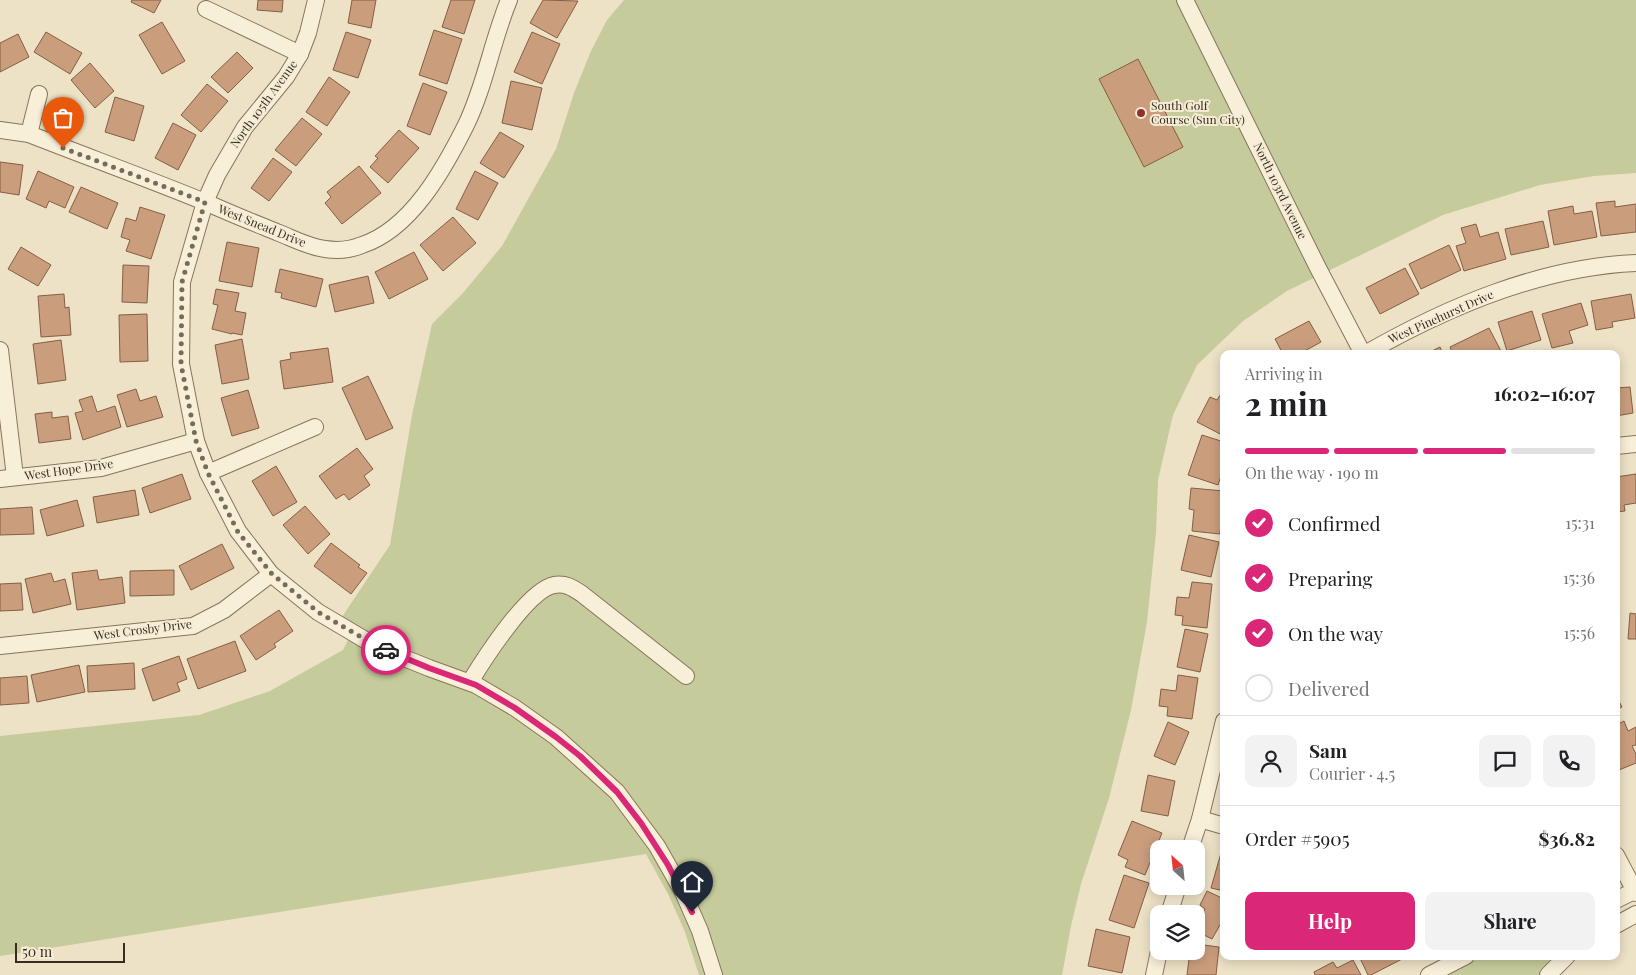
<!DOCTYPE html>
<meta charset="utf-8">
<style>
:root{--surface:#fff;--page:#f2f2f2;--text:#202124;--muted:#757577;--line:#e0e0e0;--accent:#db2777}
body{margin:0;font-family:"Playfair Display",serif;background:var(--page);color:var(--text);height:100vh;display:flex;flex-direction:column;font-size:19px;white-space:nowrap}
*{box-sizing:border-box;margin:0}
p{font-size:16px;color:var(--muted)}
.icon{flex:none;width:28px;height:28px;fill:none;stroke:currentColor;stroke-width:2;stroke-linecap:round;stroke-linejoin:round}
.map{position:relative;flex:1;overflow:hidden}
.side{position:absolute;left:1220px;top:350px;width:400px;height:610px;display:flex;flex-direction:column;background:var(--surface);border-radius:10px;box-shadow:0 2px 12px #0003}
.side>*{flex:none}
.needle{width:32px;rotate:333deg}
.controls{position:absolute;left:1150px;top:840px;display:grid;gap:10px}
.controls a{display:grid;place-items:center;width:55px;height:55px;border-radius:10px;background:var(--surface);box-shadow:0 2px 12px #0003;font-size:25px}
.scale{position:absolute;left:15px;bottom:12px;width:110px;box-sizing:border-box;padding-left:5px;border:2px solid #382c1f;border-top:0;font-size:14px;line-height:18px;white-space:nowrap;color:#382c1f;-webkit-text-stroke:4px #f5ecd5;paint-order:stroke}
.pin{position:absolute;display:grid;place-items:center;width:42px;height:42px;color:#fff;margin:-51px -21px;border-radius:50% 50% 50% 0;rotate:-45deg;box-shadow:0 0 5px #0007}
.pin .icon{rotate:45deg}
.courier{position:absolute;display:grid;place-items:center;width:50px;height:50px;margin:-25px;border:4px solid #db2777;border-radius:50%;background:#fff;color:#222;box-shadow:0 1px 6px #0007}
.overview em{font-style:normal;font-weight:700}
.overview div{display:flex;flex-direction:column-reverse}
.overview{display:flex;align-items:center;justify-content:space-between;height:85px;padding:0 25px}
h1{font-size:32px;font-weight:700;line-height:38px}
.bar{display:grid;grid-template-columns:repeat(4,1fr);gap:8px 5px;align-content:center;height:60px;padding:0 25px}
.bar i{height:6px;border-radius:4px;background:var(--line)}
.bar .on{background:var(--accent)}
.bar p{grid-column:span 4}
.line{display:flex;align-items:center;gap:12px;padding:0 25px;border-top:1px solid var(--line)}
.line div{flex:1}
.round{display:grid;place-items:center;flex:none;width:52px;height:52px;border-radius:10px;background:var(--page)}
ol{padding:0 25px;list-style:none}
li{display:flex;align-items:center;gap:15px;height:55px}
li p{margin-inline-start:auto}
li .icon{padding:5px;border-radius:50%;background:var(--accent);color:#fff;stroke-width:4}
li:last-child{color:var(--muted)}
li i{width:28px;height:28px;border:2px solid var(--line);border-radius:50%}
.cta{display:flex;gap:10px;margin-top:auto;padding:10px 25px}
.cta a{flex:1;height:58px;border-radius:10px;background:var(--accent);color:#fff;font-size:20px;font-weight:700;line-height:58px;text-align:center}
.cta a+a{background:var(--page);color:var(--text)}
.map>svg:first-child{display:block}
</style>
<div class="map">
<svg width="1636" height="975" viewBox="0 0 1636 975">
<rect width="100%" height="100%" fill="#ede2c6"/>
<g fill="#c5cb9a">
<polygon points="624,0 1636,0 1636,173 1594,176 1540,185 1443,215 1287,291 1243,321 1197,365 1173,415 1158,480 1156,533 1147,622 1131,710 1109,798 1081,884 1071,926 1062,975 699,975 685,932 668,894 646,854 0,956 0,736 199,715 270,691 343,650 352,632 338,623 390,545 412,415 432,324 463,293 502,246 556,149 574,93 591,51 607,20"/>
<polygon points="1482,956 1556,956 1541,975 1446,975"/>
</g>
<g fill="#ca9d7d" stroke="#865e42">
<polygon points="132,0 161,0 154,13 131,2"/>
<polygon points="258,0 283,0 282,12 257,10"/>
<polygon points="352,0 376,0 371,28 348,23"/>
<polygon points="451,0 475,0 464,34 442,27"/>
<polygon points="543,0 578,1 557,38 530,23"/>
<polygon points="162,22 185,61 162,74 139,35"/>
<polygon points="434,30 462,39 447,84 419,75"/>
<polygon points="46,32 82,53 70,74 34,52"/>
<polygon points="346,32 371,40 358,78 333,70"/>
<polygon points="532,32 560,44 542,84 514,72"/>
<polygon points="18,34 29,57 0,72 0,43"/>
<polygon points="237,52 253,68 228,93 211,77"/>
<polygon points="1138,59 1183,147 1144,167 1099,79"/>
<polygon points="90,63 114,91 95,108 71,80"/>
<polygon points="329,77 350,92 327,126 306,112"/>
<polygon points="511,81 542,88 532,130 502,123"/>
<polygon points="423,83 447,92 430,135 407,126"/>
<polygon points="207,84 228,101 201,132 181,115"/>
<polygon points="115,97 144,106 134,141 105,132"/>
<polygon points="302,118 322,134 296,166 275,150"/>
<polygon points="173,123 196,135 178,170 155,158"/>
<polygon points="399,130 419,148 388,183 370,167 378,158 375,156"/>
<polygon points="500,132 524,146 504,178 480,163"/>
<polygon points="273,158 292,172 269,201 251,188"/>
<polygon points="0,162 23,165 19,195 0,192"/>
<polygon points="359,166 381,193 342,224 325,203 331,197 327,192"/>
<polygon points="38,171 74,187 65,208 49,201 46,208 26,199"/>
<polygon points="475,171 498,183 478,220 456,209"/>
<polygon points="81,187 118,203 107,229 69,212"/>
<polygon points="1615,201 1615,207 1636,204 1636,232 1601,236 1596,203"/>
<polygon points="1573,206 1574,214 1592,211 1597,237 1554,245 1548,211"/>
<polygon points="140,207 165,215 151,259 126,251 130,240 121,237 126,218 136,221"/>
<polygon points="453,217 476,243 443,271 420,245"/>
<polygon points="1543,221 1549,247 1511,255 1505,229"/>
<polygon points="1476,224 1480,237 1498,232 1506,259 1464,271 1456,246 1466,243 1461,228"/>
<polygon points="227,242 259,248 252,287 219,281"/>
<polygon points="1449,245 1461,270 1421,289 1409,264"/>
<polygon points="21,247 51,265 38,286 8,269"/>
<polygon points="414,252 428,279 389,299 375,272"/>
<polygon points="123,265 149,266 147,303 122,302"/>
<polygon points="1405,268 1419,294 1380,314 1366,288"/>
<polygon points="280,269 323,279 316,307 281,298 282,293 275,292"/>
<polygon points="368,276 374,303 335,312 329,285"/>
<polygon points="216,289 239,293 235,311 246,313 242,335 232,333 232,334 212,329 218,305 213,304"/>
<polygon points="64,294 65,308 69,307 71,335 41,337 38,296"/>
<polygon points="1631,294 1635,318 1612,322 1613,327 1596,330 1591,301"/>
<polygon points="1581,303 1588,325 1569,331 1573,343 1552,348 1542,314"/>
<polygon points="1532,311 1541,340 1507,351 1498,322"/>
<polygon points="147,314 148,361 120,362 119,315"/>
<polygon points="1309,321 1321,342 1299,354 1283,354 1275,339"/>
<polygon points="1489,328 1502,353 1453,354 1450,347"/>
<polygon points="242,339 249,379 222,384 215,345"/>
<polygon points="61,340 66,380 38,384 33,344"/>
<polygon points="1440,347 1443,354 1426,354"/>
<polygon points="328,348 333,382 284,389 280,361 291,359 290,353"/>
<polygon points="368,376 393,428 366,440 342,388"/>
<polygon points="1630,387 1633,413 1616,416 1616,388"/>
<polygon points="136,389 140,401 156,396 163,417 127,427 117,395"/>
<polygon points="1224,389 1224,436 1197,422 1210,397 1217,400"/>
<polygon points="248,390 259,428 232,436 221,398"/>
<polygon points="92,396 97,412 115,406 121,427 83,440 75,413 83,411 79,400"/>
<polygon points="52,412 52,418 68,416 71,439 39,443 35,414"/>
<polygon points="1202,435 1224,442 1224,467 1218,485 1188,475"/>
<polygon points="357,448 373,469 364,476 370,485 349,500 344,494 336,499 319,476"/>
<polygon points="276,466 297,502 273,516 252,481"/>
<polygon points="182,474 191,499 150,513 142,488"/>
<polygon points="1636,474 1636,503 1624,505 1625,511 1616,512 1616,477"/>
<polygon points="1191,488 1224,491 1220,534 1192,531 1194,510 1189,509"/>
<polygon points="135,490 139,515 97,523 93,497"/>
<polygon points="77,500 84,526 47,536 40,510"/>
<polygon points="305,506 330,534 308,554 283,525"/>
<polygon points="32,507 34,534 0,535 0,509"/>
<polygon points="1189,535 1219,542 1211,577 1181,570"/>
<polygon points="331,543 360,565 358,567 367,573 351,594 314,566"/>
<polygon points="222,544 234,568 191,590 179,566"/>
<polygon points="97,570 99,580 122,577 125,603 77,610 72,573"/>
<polygon points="174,570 174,595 130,596 130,571"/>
<polygon points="51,573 54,582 65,579 71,604 33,613 25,579"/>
<polygon points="1192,582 1212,584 1207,628 1182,625 1183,616 1175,615 1177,597 1189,598"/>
<polygon points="21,583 23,610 0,611 0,584"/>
<polygon points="279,610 293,631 274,644 276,647 256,660 240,636"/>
<polygon points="1630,613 1636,614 1636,639 1628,639"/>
<polygon points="1185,629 1208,634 1200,672 1177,667"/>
<polygon points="235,641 246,671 198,689 187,659"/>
<polygon points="179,656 187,679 177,683 180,691 153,701 142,669"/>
<polygon points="134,663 135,689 88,692 87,666"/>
<polygon points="79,665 85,692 37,702 31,675"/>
<polygon points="1178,675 1198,678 1192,719 1167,716 1168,707 1159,706 1161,689 1176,691"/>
<polygon points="27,676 29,703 0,705 0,678"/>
<polygon points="1616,696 1622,707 1616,710"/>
<polygon points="1624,721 1628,731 1636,727 1636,745 1632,746 1636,754 1636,763 1619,770 1616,765 1616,725"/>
<polygon points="1168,722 1189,732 1175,765 1154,756"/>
<polygon points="1148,775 1175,781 1168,816 1141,811"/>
<polygon points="1132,821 1162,833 1145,875 1125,867 1128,860 1118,855"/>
<polygon points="1221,853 1224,854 1224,891 1211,888"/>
<polygon points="1124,875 1149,883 1134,928 1109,920"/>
<polygon points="1207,891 1224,899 1224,918 1212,939 1196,931 1196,926 1205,909 1200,905"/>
<polygon points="1096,929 1130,937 1122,973 1088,966"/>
<polygon points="1196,944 1219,947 1216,975 1187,975 1190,951 1196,951"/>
<polygon points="1359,956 1403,956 1404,958 1371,975 1368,975"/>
<polygon points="1353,960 1361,975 1315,975 1314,972 1333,962 1337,968"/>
</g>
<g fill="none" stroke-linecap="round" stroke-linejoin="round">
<defs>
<g id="minor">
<polyline points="316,0 308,33 300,54 286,77 245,127 217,175 205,202 182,282 181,364 196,441 208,473 238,531 271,574 318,612 377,647 429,668 476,685 515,708 556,737 617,792 657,846 683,892 700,931 714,975"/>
<polyline points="1185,0 1317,266 1363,354"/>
<polyline points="206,9 300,54"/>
<path d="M0 130 29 134C90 158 152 180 212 205 234 215 257 224 279 233 294 239 309 247 325 249 338 251 350 250 362 245 411 229 444 169 466 125 485 86 492 41 509 0"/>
<polyline points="29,134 39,94"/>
<polyline points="0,350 15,477"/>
<path d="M1365 354C1447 307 1540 267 1636 263"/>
<polyline points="1616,446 1636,444"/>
<polyline points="208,473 315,427"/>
<polyline points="0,479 101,468 196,441"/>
<polyline points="0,646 193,626 224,610 271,574"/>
<path d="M470 682C484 659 528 590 554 585 566 583 573 588 582 594L686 676"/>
<polyline points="1200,819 1224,826"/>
<polyline points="1190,849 1200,819 1224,721"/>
<polyline points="1616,855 1636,893"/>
<polyline points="1616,900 1636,890"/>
<polyline points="1169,914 1178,886"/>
<polyline points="1616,925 1636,914"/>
<polyline points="1154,975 1159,951"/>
<polyline points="1429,975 1466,956"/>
<polyline points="1548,975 1567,956"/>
</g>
</defs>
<use href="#minor" stroke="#88745c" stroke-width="18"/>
<use href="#minor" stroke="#f8efd9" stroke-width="16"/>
</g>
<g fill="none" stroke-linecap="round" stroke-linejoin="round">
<polyline stroke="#776c59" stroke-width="5" stroke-dasharray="0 9" points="63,148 205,202 182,282 181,364 196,441 208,473 238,532 272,574 318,612 377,646 386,650"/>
<polyline stroke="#db2777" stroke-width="6" points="386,650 429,668 476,685 515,708 556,737 580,756 617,792 641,823 668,865 692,912"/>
</g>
<circle fill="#952e2e" stroke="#f5ecd5" stroke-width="2" cx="1141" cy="113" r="5"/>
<g text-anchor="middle" stroke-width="4" stroke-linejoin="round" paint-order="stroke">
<g font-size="12" fill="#382c1f" stroke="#f5ecd5">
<text transform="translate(264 104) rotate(-54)" y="4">North 105th Avenue</text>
<text transform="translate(1280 191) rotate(64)" y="4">North 103rd Avenue</text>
<text transform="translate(262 226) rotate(22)" y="4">West Snead Drive</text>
<text transform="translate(1441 317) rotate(-24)" y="4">West Pinehurst Drive</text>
<text transform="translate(69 470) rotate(-8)" y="4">West Hope Drive</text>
<text transform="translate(143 630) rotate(-7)" y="4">West Crosby Drive</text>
</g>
<g font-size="12" fill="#382c1f" stroke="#f5ecd5" text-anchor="start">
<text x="1151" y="110">South Golf<tspan x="1151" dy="14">Course (Sun City)</tspan></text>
</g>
</g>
</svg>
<div class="controls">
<a><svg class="needle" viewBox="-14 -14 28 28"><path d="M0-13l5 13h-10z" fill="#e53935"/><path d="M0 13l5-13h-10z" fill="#757577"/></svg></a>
<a><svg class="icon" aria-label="layers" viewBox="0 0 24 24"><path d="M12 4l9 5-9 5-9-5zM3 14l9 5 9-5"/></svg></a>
</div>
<div class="scale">50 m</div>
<div class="pin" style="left:63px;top:148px;background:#ea580c"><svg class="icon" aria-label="bag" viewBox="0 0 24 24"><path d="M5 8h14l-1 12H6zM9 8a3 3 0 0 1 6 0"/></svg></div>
<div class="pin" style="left:692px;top:912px;background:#1f2937"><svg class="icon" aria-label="home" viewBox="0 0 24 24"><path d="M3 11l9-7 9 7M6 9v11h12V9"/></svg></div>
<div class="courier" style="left:386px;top:650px"><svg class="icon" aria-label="car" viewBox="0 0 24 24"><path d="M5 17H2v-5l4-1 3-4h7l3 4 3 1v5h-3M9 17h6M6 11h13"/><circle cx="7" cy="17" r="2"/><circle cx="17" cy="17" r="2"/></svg></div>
<section class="side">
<div class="overview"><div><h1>2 min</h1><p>Arriving in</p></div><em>16:02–16:07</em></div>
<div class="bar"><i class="on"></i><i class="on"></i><i class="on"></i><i></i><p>On the way · 190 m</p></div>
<ol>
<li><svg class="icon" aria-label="check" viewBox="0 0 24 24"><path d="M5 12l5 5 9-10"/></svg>Confirmed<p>15:31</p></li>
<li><svg class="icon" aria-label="check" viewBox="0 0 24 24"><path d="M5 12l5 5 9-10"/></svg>Preparing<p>15:36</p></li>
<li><svg class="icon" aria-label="check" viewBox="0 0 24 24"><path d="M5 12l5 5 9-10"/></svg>On the way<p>15:56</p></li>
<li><i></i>Delivered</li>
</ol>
<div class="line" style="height:90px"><a class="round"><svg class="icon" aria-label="person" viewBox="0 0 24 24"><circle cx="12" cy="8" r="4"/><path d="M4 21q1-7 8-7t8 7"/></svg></a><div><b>Sam</b><p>Courier · 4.5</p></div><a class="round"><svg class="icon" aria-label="chat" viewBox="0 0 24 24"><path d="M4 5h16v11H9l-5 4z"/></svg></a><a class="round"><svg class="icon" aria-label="phone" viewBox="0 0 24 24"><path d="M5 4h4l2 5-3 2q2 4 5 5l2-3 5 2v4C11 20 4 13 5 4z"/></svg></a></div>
<div class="line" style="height:65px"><div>Order #5905</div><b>$36.82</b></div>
<div class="cta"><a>Help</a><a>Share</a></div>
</section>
</div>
